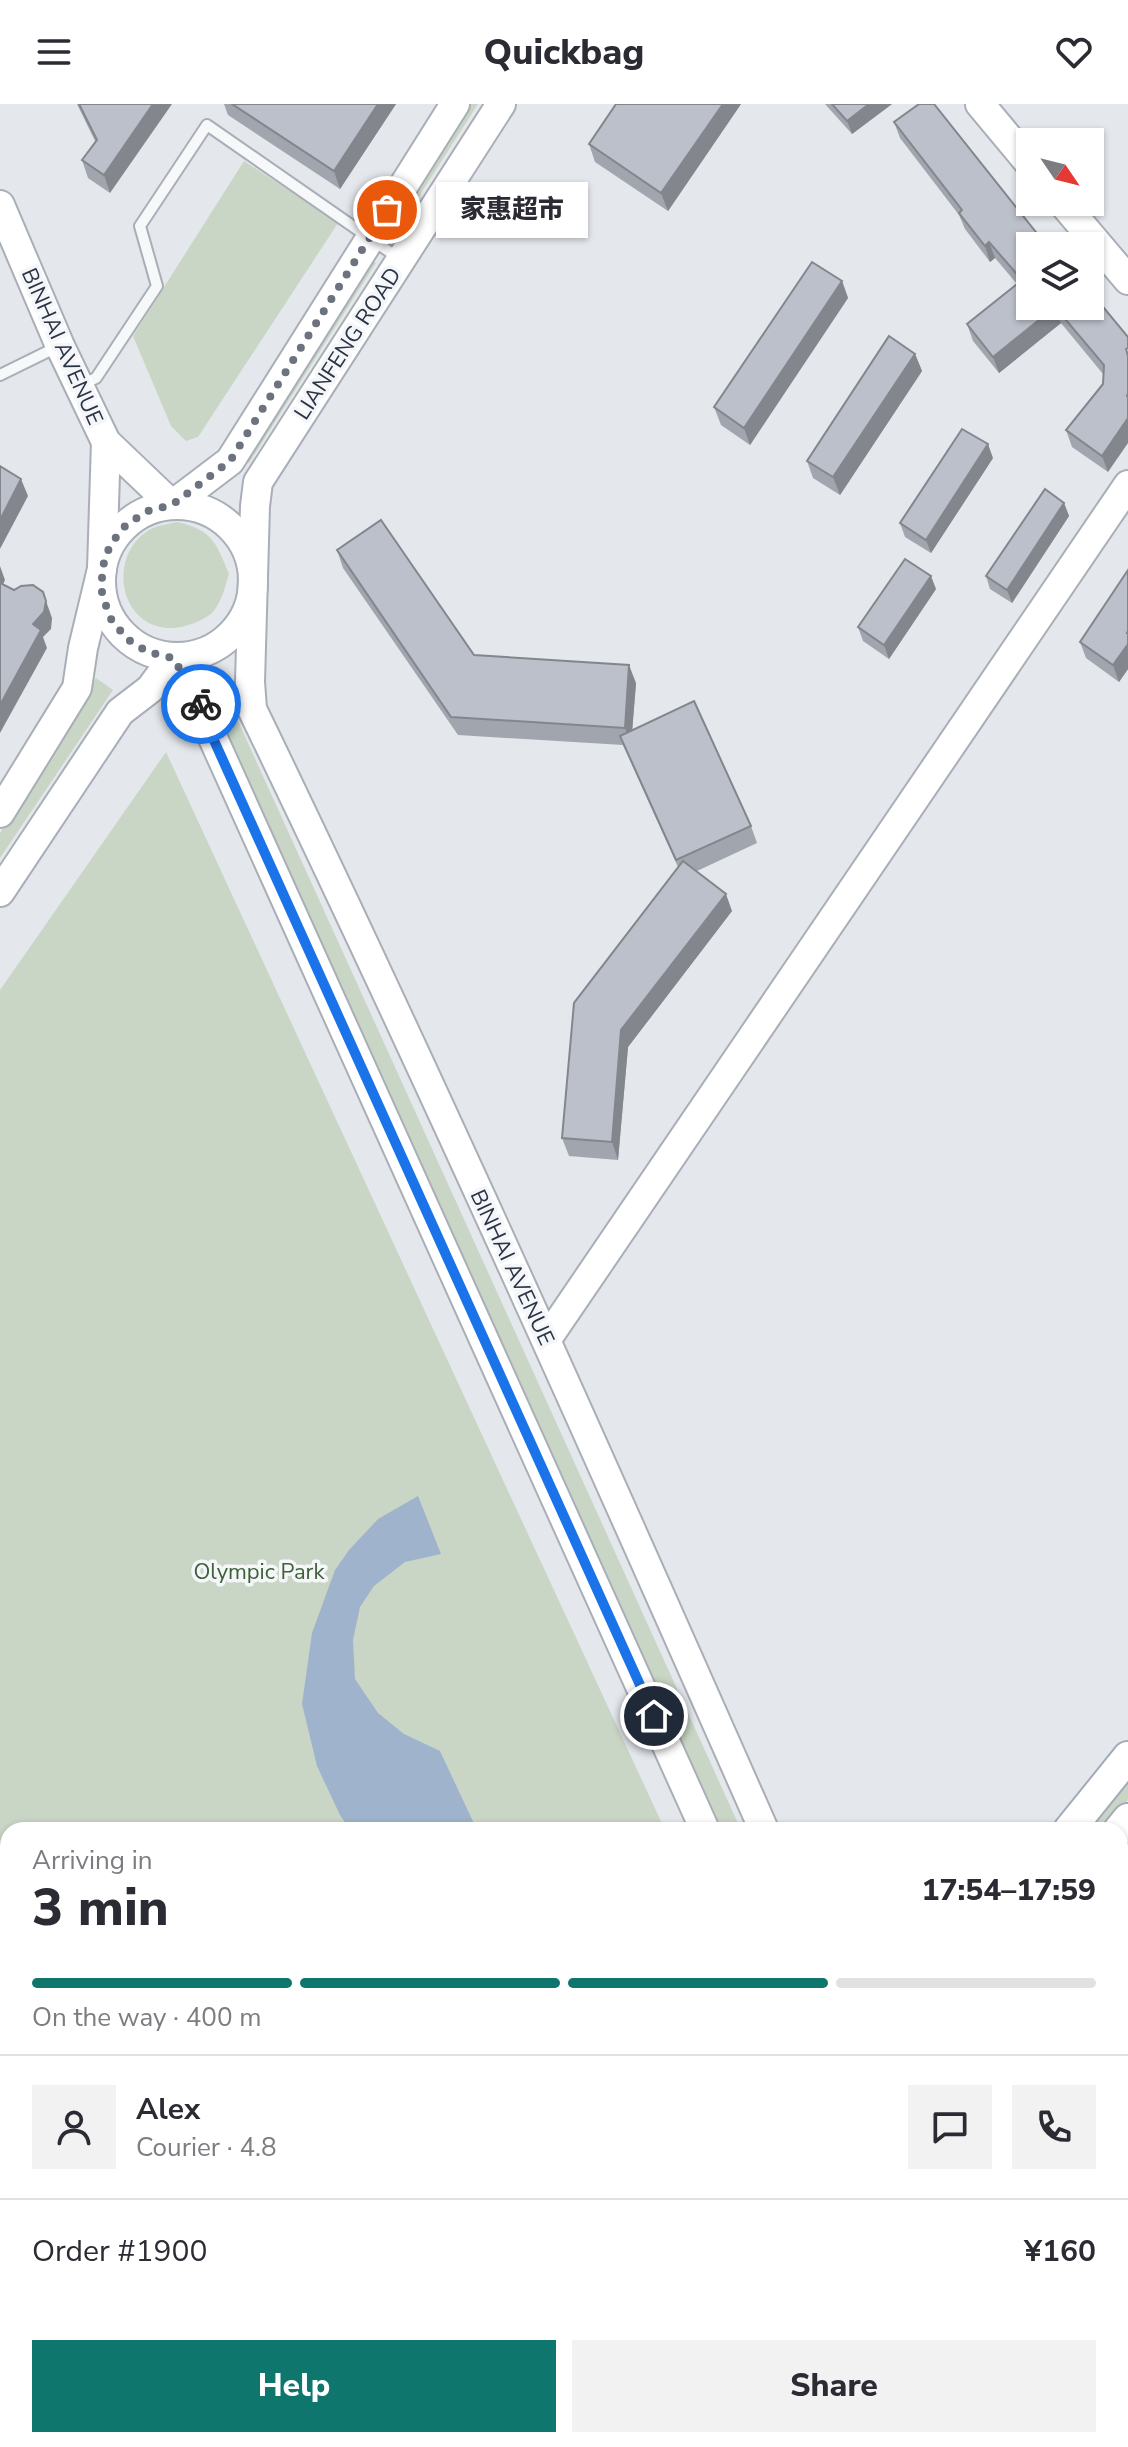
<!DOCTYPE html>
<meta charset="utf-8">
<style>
:root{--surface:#fff;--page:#f2f2f3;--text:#2b2b33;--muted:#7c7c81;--line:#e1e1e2;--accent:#0f766e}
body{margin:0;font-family:"Nunito Sans","Noto Sans SC",sans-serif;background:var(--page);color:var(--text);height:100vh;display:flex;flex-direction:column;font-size:30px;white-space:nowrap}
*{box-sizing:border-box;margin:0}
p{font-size:26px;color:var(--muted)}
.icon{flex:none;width:44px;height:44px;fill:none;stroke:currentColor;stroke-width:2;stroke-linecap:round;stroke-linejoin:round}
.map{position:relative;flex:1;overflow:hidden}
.panel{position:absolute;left:0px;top:1718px;width:1128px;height:626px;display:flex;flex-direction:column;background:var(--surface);border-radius:24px 24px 0 0;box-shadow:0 2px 6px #0004}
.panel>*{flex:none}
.needle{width:52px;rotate:125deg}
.buttons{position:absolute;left:1016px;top:24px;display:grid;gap:16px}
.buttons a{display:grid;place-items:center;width:88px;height:88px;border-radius:0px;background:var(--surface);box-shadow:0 2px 6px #0004;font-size:40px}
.pin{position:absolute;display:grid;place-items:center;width:68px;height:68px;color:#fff;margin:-34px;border:4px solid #fff;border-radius:50%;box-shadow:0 2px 8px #0007}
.courier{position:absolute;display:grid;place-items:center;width:80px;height:80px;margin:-40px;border:6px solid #1a73e8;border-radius:50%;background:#fff;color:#222;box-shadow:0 2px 10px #0007}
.bubble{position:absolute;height:56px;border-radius:0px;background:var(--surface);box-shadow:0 2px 6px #0004;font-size:26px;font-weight:800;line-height:56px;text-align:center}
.head em{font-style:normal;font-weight:800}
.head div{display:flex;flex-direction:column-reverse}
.head{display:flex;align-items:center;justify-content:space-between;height:136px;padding:0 32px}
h1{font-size:52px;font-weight:800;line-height:60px}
.bar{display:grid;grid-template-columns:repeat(4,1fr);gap:12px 8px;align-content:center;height:96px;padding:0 32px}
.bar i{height:10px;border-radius:6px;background:var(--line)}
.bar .selected{background:var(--accent)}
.bar p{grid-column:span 4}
.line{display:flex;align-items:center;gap:20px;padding:0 32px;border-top:2px solid var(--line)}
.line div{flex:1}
.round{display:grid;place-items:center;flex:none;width:84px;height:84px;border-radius:0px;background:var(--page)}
.primary-button{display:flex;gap:16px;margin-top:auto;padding:16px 32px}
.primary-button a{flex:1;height:92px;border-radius:0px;background:var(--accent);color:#fff;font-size:32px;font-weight:800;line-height:92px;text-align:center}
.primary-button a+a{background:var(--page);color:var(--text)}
header{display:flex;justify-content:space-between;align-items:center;height:104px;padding:0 32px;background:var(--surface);font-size:36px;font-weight:800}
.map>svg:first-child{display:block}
</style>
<header><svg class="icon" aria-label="menu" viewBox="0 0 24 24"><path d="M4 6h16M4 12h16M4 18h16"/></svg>Quickbag<svg class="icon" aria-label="heart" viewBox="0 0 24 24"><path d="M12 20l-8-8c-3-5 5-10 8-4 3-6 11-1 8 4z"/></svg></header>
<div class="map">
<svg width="1128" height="2343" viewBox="0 0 1128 2343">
<rect width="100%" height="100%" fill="#e4e7ec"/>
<polygon fill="#d2d6de" points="0,1910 8,1913 8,2231 0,2229"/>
<g fill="#c9d6c5">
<polygon points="467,0 478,0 398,125 390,120"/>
<polygon points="244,57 338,119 198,333 186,337 171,322 133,232"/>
<polygon points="367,153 376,159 249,359 240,353"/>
<path d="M177 418C212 426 216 438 229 470 225 483 222 497 212 509 205 515 193 520 185 522 140 534 112 490 128 450 133 439 142 429 153 424 160 421 169 420 177 418Z"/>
<polygon points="96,574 113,586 0,754 0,729"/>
<polygon points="233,606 741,1726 722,1726 218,612"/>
<polygon points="166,648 665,1726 8,1726 8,1913 0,1910 0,886"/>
<polygon points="1128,1672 1128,1696 1103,1726 1084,1726"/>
<polygon points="268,2336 694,2336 691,2343 289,2343"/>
</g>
<polygon fill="#9fb4cc" points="418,1392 441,1450 405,1458 374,1482 360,1503 353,1536 355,1575 378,1609 404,1630 440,1647 477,1726 350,1726 340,1711 317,1662 302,1600 312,1529 335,1466 349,1446 378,1415"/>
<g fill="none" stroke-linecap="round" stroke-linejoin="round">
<defs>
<g id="lane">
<polyline points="0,271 59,242"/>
<polyline points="81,281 96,274 157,182 140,122 207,21 400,155"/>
<polyline points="1120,1991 1128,1998"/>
<polyline points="1120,2105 1128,2096"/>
</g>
<polyline id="street" points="116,2343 119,2336"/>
<g id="secondary">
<path d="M501 0 258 378 255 402 250 578 252 605C431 975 598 1350 764 1726"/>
<polyline points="980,0 1030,60"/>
<polyline points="1062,98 1128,176"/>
<polyline points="0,101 60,242 106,338 172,401 230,357 455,0"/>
<circle cx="177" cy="477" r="76"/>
<polyline points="0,709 77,584 83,544 102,465 106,338"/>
<polyline points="0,788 120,608 150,585 173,554 202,602 212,632 705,1726"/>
<polyline points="547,1235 1128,381"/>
<polyline points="0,2279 8,2281"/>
<polyline points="171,2336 193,2343"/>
<polyline points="713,2343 717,2336"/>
</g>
<g id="primary">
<polyline points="1069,1726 1128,1653"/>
<polyline points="1119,1726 1128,1715"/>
<polyline points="996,2336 1000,2343"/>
<polyline points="1055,2336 1058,2343"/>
</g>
</defs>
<use href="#lane" stroke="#a9aeb7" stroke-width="14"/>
<use href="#street" stroke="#a9aeb7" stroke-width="24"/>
<use href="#secondary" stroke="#a9aeb7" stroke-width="32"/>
<use href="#primary" stroke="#a3abb8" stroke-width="34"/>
<use href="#lane" stroke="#f7f8fa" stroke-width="10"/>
<use href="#street" stroke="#f7f8fa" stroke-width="20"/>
<use href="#secondary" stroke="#fff" stroke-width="28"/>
<use href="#primary" stroke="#fff" stroke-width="30"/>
</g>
<g fill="#a1a5ae">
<polygon points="77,0 111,0 110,89 88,74 82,56 95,37"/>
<polygon points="224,0 396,0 340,85 228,11"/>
<polygon points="741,0 668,107 595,58 589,40"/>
<polygon points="825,0 892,0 852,30"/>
<polygon points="894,18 1090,202 1128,233 1108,368 1072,343 1066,326 1103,280 1103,270 1061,219 999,269 973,237 967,220 1017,180 995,154 990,158 965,125 959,111 900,34"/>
<polygon points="842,177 848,194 750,341 721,321 714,303"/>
<polygon points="915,250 922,267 840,391 813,374 807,357"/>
<polygon points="993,354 931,449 905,433 900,419"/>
<polygon points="1064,399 1069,412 1012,499 990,485 986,472"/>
<polygon points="337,446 474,551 636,579 632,626 751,722 757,739 697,767 732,807 628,943 618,1056 569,1052 562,1034 678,763 623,641 458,631 343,464"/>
<polygon points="1128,466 1128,565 1119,578 1086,554 1080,538"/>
<polygon points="936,485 889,555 863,537 858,523"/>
</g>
<g fill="#83868d">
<polygon points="153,0 172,0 110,89 104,71"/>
<polygon points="378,0 396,0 340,85 334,67"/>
<polygon points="723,0 741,0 668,107 661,89"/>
<polygon points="869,0 892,0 852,30 847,17"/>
<polygon points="989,138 995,154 990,158 985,142"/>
<polygon points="842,177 848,194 750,341 744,324"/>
<polygon points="1055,203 1061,219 999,269 993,253"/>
<polygon points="915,250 922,267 840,391 833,373"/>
<polygon points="1128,314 1128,339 1108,368 1102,352"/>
<polygon points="988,340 993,354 931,449 926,436"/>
<polygon points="21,375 28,392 0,445 0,416"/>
<polygon points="1064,399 1069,412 1012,499 1007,486"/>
<polygon points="0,462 5,476 0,487"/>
<polygon points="931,472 936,485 889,555 884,541"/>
<polygon points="46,497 52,514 51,525 43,533 47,544 0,629 0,601 33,520"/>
<polygon points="1128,540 1128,565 1119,578 1113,561"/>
<polygon points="629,561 636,579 631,642 625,624"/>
<polygon points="726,790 732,807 628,943 618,1056 612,1038 621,926"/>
<polygon points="8,1920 8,1951 1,1976 0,1948"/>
<polygon points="66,2336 68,2336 71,2343 64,2343"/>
</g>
<g fill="#bbc0ca" stroke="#83868d" stroke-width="2">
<polygon points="79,0 153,0 104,71 82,56 97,36"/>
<polygon points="232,0 378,0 334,67"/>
<polygon points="616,0 723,0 661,89 589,40"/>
<polygon points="832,0 869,0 847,17"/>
<polygon points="919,0 934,0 1047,142 1030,142 1030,202 1090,202 1090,187 1128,233 1128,244 1126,245 1128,252 1128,289 1127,292 1128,293 1128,314 1102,352 1066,326 1103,280 1104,261 1055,203 993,253 967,220 1022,176 989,138 985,142 959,109 962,106 894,18"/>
<polygon points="812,158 842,177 744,324 714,303"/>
<polygon points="889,232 915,250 833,373 807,357"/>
<polygon points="962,325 988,340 926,436 900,419"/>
<polygon points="0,362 21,375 0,416"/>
<polygon points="1045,385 1064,399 1007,486 986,472"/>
<polygon points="381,416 474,551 629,561 625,624 451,613 337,446"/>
<polygon points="905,455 931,472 884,541 858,523"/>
<polygon points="1128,466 1128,527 1127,529 1128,529 1128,540 1113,561 1080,538"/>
<polygon points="0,479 14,486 21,482 33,481 43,488 46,497 44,508 33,520 41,526 0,601"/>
<polygon points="694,597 751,722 676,756 620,632"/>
<polygon points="683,757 726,790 621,926 612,1038 562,1034 574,899"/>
<polygon points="0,1908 8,1911 8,1920 0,1948"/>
<polygon points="25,2336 66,2336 64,2343 23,2343"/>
</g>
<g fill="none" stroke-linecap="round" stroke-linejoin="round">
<polyline stroke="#6c737f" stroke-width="8" stroke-dasharray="0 14.4" points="201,600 173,554 148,548 127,535 111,515 102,491 102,465 110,441 126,421 148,407 172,401 230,357 387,106"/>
<polyline stroke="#1a73e8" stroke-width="10" points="201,600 212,632 654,1612"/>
</g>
<g text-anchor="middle" stroke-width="7" stroke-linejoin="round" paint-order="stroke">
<g font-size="22" fill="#2b3445" stroke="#f4f6f9">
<text transform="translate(347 239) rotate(-57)" y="8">LIANFENG ROAD</text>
<text transform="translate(63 242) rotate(66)" y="8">BINHAI AVENUE</text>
<text transform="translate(513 1163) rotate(65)" y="8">BINHAI AVENUE</text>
</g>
<g font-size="22" fill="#3f6138" stroke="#f4f6f9">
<text x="259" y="1475">Olympic Park</text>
</g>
</g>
</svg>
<div class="buttons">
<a><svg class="needle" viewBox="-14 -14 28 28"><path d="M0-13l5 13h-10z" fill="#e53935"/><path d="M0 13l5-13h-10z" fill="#7c7c81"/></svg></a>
<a><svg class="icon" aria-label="layers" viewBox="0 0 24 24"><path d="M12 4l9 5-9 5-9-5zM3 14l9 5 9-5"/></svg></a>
</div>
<div class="pin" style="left:387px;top:106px;background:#ea580c"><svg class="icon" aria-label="bag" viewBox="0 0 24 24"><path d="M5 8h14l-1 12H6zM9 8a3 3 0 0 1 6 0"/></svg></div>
<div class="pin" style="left:654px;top:1612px;background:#1f2937"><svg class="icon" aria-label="home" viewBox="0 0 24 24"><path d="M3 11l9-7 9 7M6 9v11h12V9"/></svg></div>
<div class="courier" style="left:201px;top:600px"><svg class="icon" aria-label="bike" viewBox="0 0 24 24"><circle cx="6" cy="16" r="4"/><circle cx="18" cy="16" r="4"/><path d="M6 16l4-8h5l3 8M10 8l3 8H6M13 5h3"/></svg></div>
<div class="bubble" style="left:436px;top:78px;width:152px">家惠超市</div>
<section class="panel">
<div class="head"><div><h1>3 min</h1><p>Arriving in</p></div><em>17:54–17:59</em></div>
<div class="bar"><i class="selected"></i><i class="selected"></i><i class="selected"></i><i></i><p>On the way · 400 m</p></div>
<div class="line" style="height:144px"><a class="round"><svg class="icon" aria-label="person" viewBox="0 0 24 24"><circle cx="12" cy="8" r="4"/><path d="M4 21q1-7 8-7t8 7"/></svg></a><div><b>Alex</b><p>Courier · 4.8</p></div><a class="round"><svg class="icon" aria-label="chat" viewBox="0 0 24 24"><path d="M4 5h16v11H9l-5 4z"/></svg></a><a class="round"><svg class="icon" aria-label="phone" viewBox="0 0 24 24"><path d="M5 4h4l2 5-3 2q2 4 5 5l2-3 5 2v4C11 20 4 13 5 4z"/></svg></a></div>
<div class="line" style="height:104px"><div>Order #1900</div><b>¥160</b></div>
<div class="primary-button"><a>Help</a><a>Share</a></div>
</section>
</div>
